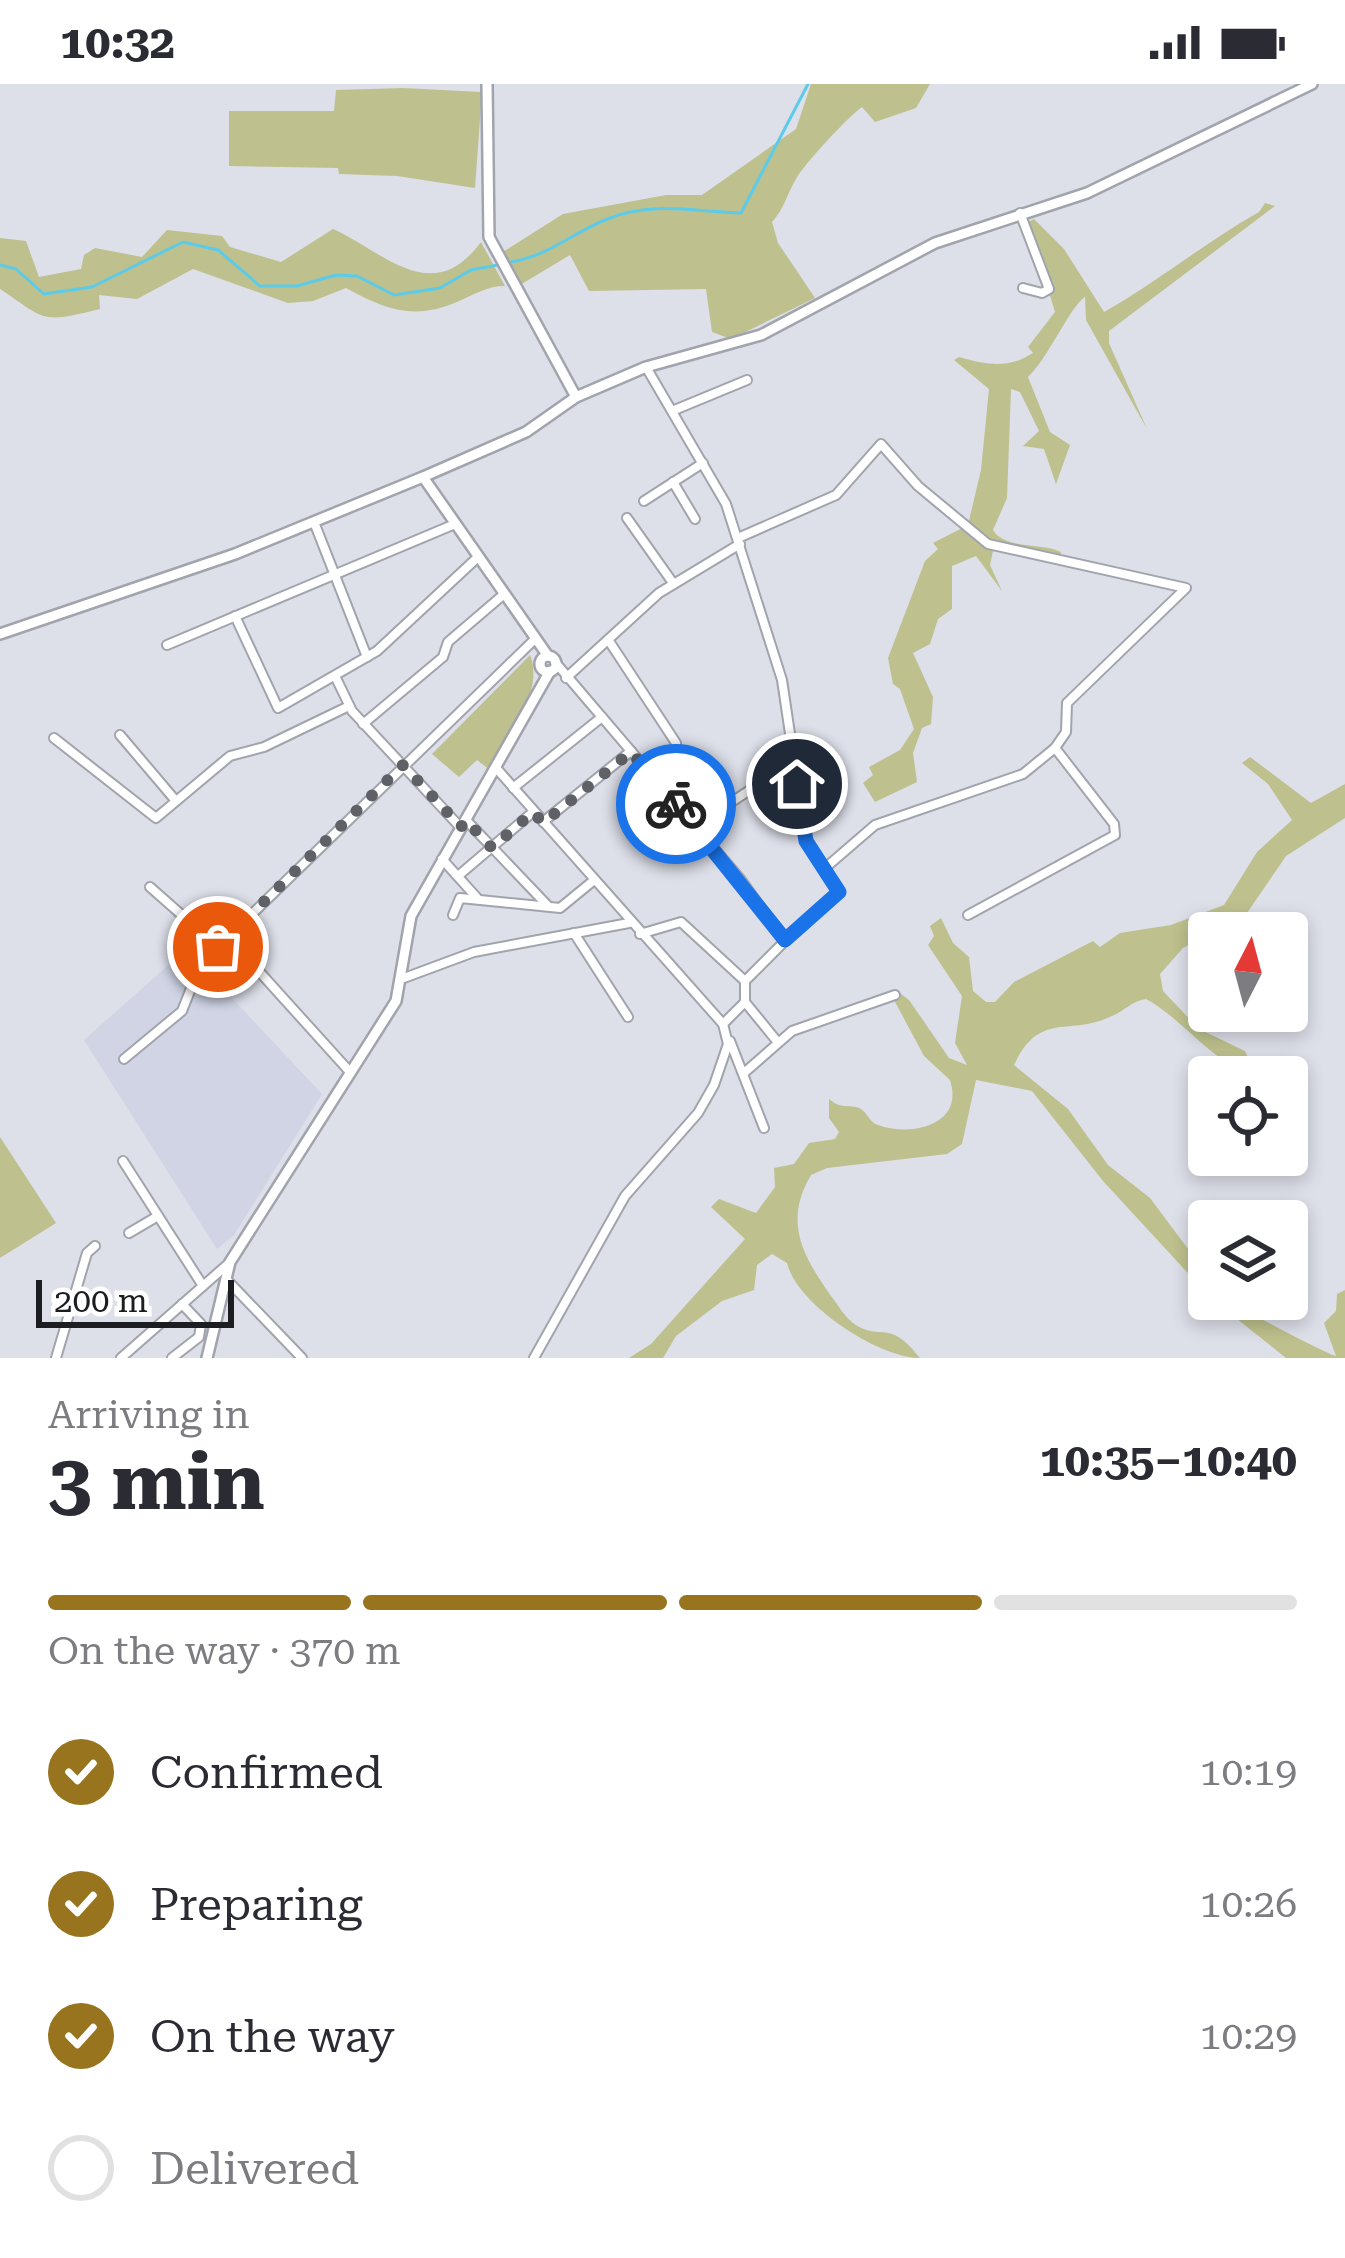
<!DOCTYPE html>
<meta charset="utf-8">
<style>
:root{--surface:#fff;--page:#f2f2f3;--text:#2b2b33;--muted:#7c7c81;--line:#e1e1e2;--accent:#97741d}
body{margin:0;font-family:"Roboto Serif",serif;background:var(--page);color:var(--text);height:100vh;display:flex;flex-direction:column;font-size:45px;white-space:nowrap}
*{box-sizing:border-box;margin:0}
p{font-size:39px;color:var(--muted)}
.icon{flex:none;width:66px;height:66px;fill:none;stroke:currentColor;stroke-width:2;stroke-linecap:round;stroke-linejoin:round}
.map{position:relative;height:1274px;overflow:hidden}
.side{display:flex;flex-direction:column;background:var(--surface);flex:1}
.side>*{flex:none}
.needle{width:78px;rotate:6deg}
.controls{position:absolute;left:1188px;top:828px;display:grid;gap:24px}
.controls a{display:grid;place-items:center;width:120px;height:120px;border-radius:12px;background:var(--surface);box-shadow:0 6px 18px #0003;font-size:60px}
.scale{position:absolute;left:36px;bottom:30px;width:198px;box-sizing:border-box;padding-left:12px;border:6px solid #1c1d21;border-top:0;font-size:33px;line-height:42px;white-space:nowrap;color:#1c1d21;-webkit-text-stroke:9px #fff;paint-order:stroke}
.pin{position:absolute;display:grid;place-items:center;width:102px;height:102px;color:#fff;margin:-51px;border:6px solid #fff;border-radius:50%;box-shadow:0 3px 12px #0007}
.courier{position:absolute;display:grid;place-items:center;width:120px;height:120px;margin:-60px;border:9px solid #1a73e8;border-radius:50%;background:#fff;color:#222;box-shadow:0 3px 15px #0007}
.head em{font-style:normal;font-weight:700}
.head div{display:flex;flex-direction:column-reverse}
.head{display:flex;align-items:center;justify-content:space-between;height:204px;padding:0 48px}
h1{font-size:78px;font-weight:700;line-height:90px}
.bar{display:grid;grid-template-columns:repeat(4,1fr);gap:18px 12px;align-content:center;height:144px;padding:0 48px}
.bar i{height:15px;border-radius:9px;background:var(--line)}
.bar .current{background:var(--accent)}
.bar p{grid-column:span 4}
ol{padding:0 48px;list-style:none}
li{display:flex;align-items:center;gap:36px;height:132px}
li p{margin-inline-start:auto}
li .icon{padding:12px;border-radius:50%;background:var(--accent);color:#fff;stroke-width:4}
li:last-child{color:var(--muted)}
li i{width:66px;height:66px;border:6px solid var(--line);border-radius:50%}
.status{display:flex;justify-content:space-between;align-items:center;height:84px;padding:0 60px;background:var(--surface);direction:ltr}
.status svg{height:33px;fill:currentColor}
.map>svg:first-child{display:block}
</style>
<div class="status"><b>10:32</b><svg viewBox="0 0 49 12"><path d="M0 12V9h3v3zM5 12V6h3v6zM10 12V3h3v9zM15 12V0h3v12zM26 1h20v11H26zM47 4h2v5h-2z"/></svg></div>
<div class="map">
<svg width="1345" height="1274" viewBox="0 0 1345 1274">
<rect width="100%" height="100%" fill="#dddfe9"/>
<polygon fill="#d0d4e5" points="200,853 229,879 215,896 322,1010 234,1151 217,1165 84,956"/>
<g fill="#bec18d">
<path d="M811 0H930L916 24 875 38 862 23C848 33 804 80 796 95 787 110 784 125 772 138L778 159 815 214 731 255 712 248 706 205 589 207 570 171 520 201 503 168 563 130 666 111H702L796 45Z"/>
<polygon points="403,4 482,8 475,104 397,92 339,90 338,84 229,82 229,27 334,27 336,6"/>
<path d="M1265 119 1275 122 1109 247V259L1147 345 1086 236 1085 213C1071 221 1049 273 1028 293L1050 348 1070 361 1056 400 1044 365 1023 362 1039 347 1020 308 1011 305 1007 414 993 446C1005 466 1041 458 1061 468L1059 478 993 467 990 481 1002 507 976 472 952 482V525L938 535 930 560 913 569 933 613 931 640 922 644 913 669 917 698 875 718 863 699 873 691 869 683 900 666 914 645 900 605 893 600 888 574 925 477 938 465 933 459 968 441 981 386 989 305 954 276 959 273C987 281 1008 285 1033 269L1028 263 1055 228 1028 138 1034 135 1064 165 1104 228C1159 197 1204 159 1259 128Z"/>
<path d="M333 145C383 167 432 225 481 158L505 202C487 202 475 210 459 217 415 237 386 226 346 204L313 217 288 219 193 185 137 215 99 211 100 225C39 240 47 236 0 205V154L26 157 39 193 81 185 84 171 95 164 142 173 167 146 222 152 230 163 281 178Z"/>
<path d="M530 571C545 607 507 655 490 686L477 676 459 693 432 670Z"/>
<path d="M1250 673 1311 719 1345 700V734L1286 772 1247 829 1183 864 1160 890 1163 907 1199 945 1245 967 1252 982 1273 993C1220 993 1189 938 1146 915 1130 918 1126 926 1112 932 1068 953 1040 926 1014 981L1068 1025 1108 1081 1150 1114 1209 1193V1212L1103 1097 1032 1007 976 996 962 1060 947 1070 827 1084 811 1091C783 1138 803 1172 831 1212 839 1222 845 1234 856 1241 881 1257 889 1234 920 1274 879 1274 797 1221 787 1179L772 1170 757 1181 754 1206 722 1217 676 1252 663 1274H629L651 1260 745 1155 711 1123 719 1115 756 1129 775 1103 774 1084 794 1080 809 1059 835 1055 839 1048 829 1034V1015C840 1024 843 1021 856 1023 867 1025 868 1038 878 1041 910 1053 965 1042 950 996L924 972 893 914 901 910 909 916 949 974 967 981 955 959 962 912 928 861 934 852 930 842 941 834 953 859 969 873 973 907 986 918H995L1014 898 1093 857 1100 863 1120 849 1171 841 1224 821 1257 768 1292 736 1268 700 1242 679Z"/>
<polygon points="0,1053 56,1139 0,1174"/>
<path d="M1345 1206V1274H1286L1212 1215H1230C1238 1224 1324 1269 1336 1272L1324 1239 1336 1227 1337 1210Z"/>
</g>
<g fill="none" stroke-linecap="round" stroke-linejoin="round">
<g stroke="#5bcbe9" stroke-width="3">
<path d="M507 179C553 171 572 148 610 134 654 117 696 128 741 129L808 0"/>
<polyline points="0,181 16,185 44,210 92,203 183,158 218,166 260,202 297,202 336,191 357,192 394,211 440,204 471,186 498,181"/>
</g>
<defs>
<g id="minor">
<polyline points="1020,129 1049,205 1042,209 1023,204"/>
<polyline points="646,283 726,420 782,596 806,757 839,808 785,857"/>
<polyline points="672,327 747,296"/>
<polyline points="673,398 695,435"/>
<polyline points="644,417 703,379"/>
<polyline points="627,434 673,499"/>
<polyline points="314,438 367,573"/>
<polyline points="738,454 836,411 881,360 918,402 988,460 1186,504 1067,619 1066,648 1055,664 1114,740 1115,751 968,831"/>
<polyline points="235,532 278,624 377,567 478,473"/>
<polyline points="609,557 676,659"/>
<polyline points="167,561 455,440"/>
<polyline points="555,578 741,796 785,857 745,897 745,918 723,940"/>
<polyline points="336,594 352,627 461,744"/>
<polyline points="566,594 659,509 740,460"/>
<polyline points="363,640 443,573 448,558 503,511"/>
<polyline points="120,651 176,717"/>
<polyline points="54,654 156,734 230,672 264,663 349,622"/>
<polyline points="497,685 723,940 728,960 714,1001 698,1029 625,1112 534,1274"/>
<polyline points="513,704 602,633"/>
<polyline points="466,736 548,822"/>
<polyline points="543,738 631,667"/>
<polyline points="695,742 794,677"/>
<polyline points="442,775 478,815"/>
<polyline points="824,785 875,741 1023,690 1055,664"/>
<polyline points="458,792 533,728"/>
<polyline points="150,803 218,863"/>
<polyline points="453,831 460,814 560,824 593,797"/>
<polyline points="574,849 628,933"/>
<polyline points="640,850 681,838 745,897"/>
<polyline points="228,853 350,988"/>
<polyline points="404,894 474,868 629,839"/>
<polyline points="745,918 776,956"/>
<polyline points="730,957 764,1044"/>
<polyline points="124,975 182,927 199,884 218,863 534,556"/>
<polyline points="744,989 792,947 895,911"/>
<polyline points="123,1077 203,1202"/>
<polyline points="129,1149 158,1132"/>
<polyline points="226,1195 302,1274"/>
<polyline points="56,1274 87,1169 95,1162"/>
<polyline points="121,1274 228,1180"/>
<polyline points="172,1274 199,1253 201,1240 182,1220"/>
</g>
<g id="tertiary">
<polyline points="487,0 489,153 576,313"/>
<polyline points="423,393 548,572"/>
<polyline points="0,550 235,470 423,393 526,348 576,313 646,283 761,251 935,159 1087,109 1312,0"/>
<circle cx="548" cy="580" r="8"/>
<polyline points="207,1274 230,1178 396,917 411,832 550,587"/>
</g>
</defs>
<use href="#minor" stroke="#a1a4ad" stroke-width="12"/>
<use href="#tertiary" stroke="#a1a4ad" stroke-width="14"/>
<use href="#minor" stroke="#fff" stroke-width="8"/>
<use href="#tertiary" stroke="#fff" stroke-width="9"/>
</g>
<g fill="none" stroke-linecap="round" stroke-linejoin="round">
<polyline stroke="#606167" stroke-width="12" stroke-dasharray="0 21.6" points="218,863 403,681 461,743 466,736 492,764 533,728 543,739 631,668 676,720"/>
<polyline stroke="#1a73e8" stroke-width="15" points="676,720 785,856 839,808 806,757 797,700"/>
</g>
</svg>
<div class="controls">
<a><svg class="needle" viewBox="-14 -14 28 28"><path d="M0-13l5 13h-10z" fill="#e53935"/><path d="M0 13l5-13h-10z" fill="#7c7c81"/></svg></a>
<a><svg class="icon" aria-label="locate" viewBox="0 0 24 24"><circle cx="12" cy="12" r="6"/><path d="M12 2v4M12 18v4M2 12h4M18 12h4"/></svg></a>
<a><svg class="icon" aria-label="layers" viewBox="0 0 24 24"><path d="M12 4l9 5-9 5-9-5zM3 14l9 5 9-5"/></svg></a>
</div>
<div class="scale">200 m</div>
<div class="pin" style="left:218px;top:863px;background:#ea580c"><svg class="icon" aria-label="bag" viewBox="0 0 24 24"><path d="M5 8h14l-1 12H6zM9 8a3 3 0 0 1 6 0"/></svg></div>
<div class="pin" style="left:797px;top:700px;background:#1f2937"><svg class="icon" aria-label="home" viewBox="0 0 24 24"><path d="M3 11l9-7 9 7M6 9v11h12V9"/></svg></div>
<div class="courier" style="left:676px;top:720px"><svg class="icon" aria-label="bike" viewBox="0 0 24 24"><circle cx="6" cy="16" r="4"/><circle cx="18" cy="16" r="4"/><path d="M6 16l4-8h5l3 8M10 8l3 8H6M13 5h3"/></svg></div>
</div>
<section class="side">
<div class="head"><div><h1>3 min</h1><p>Arriving in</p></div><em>10:35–10:40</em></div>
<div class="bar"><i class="current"></i><i class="current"></i><i class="current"></i><i></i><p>On the way · 370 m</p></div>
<ol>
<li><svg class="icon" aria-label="check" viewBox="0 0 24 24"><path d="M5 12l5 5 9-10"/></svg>Confirmed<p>10:19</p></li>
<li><svg class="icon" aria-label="check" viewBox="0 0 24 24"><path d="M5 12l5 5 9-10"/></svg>Preparing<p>10:26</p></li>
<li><svg class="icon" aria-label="check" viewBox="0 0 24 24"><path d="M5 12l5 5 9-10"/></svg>On the way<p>10:29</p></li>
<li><i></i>Delivered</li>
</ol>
</section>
